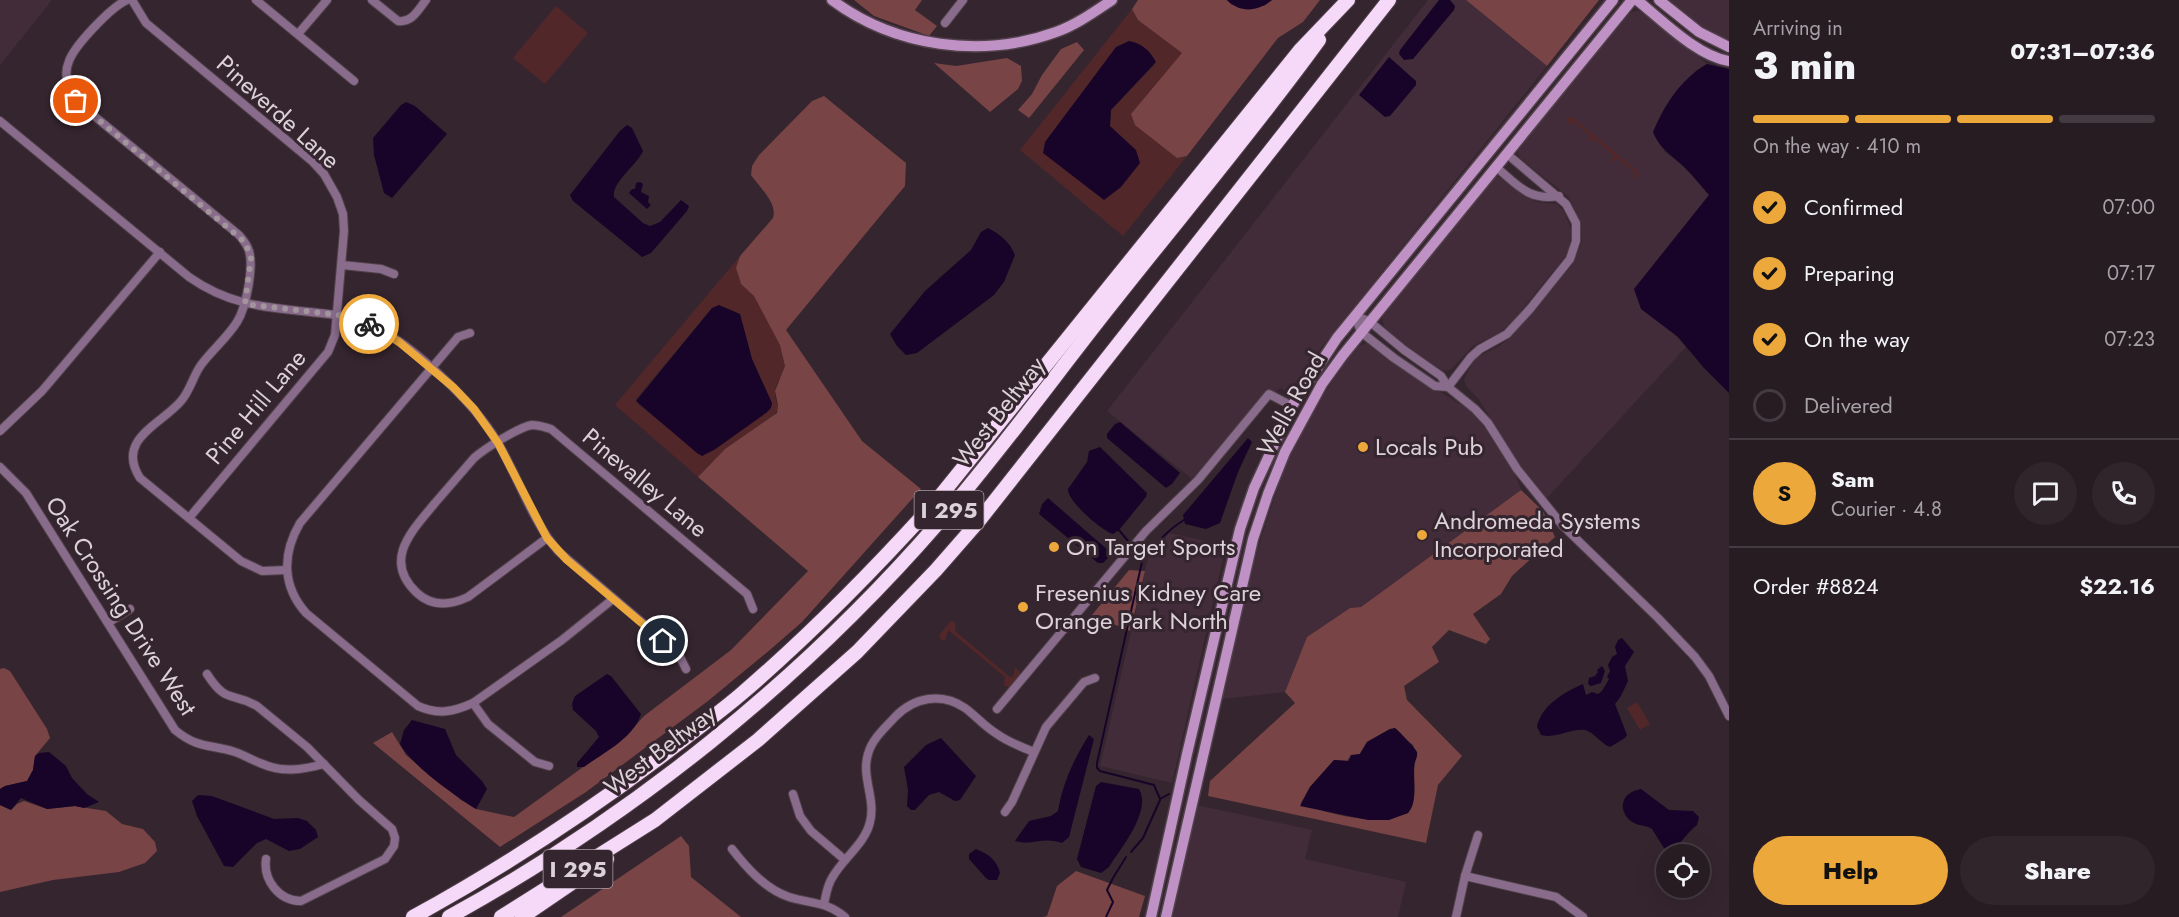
<!DOCTYPE html>
<meta charset="utf-8">
<style>
:root{--surface:#281c23;--page:#30252b;--text:#f1f3f6;--muted:#a5a1a6;--line:#443a41;--accent:#eda83c}
body{margin:0;font-family:Jost,sans-serif;background:var(--page);color:var(--text);height:100vh;display:flex;flex-direction:column;font-size:22px;white-space:nowrap}
*{box-sizing:border-box;margin:0}
p{font-size:20px;color:var(--muted)}
.icon{flex:none;width:33px;height:33px;fill:none;stroke:currentColor;stroke-width:2;stroke-linecap:round;stroke-linejoin:round}
.map{position:relative;flex:1;overflow:hidden}
.drawer{display:flex;flex-direction:column;background:var(--surface);width:450px}
.drawer>*{flex:none}
.buttons{position:absolute;left:1656px;top:844px;display:grid;gap:12px}
.buttons a{display:grid;place-items:center;width:54px;height:54px;border-radius:50%;background:var(--surface);box-shadow:0 6px 24px #0002,0 0 0 2px var(--line);font-size:30px}
.pin{position:absolute;display:grid;place-items:center;width:51px;height:51px;color:#fff;margin:-26px;border:3px solid #fff;border-radius:50%;box-shadow:0 2px 6px #0007}
.courier{position:absolute;display:grid;place-items:center;width:60px;height:60px;margin:-30px;border:4px solid #eda83c;border-radius:50%;background:#fff;color:#222;box-shadow:0 2px 8px #0007}
.summary em{font-style:normal;font-weight:800}
.summary div{display:flex;flex-direction:column-reverse}
.summary{display:flex;align-items:center;justify-content:space-between;height:102px;padding:0 24px}
h1{font-size:39px;font-weight:800;line-height:45px}
.bar{display:grid;grid-template-columns:repeat(4,1fr);gap:9px 6px;align-content:center;height:72px;padding:0 24px}
.bar i{height:8px;border-radius:4px;background:var(--line)}
.bar .current{background:var(--accent)}
.bar p{grid-column:span 4}
.line{display:flex;align-items:center;gap:15px;padding:0 24px;border-top:2px solid var(--line)}
.line div{flex:1}
.round{display:grid;place-items:center;flex:none;width:63px;height:63px;border-radius:32px;background:var(--page)}
ol{padding:0 24px;list-style:none}
li{display:flex;align-items:center;gap:18px;height:66px}
li p{margin-inline-start:auto}
li .icon{padding:6px;border-radius:50%;background:var(--accent);color:#111;stroke-width:4}
li:last-child{color:var(--muted)}
li i{width:33px;height:33px;border:3px solid var(--line);border-radius:50%}
.button{display:flex;gap:12px;margin-top:auto;padding:12px 24px}
.button a{flex:1;height:69px;border-radius:36px;background:var(--accent);color:#111;font-size:24px;font-weight:800;line-height:69px;text-align:center}
.button a+a{background:var(--page);color:var(--text)}
main{display:flex;flex:1;min-height:0}
.map>svg:first-child{display:block}
</style>
<main>
<div class="map">
<svg width="1729" height="917" viewBox="0 0 1729 917">
<rect width="100%" height="100%" fill="#35252f"/>
<g fill="#422c3a">
<polygon points="0,0 52,0 0,65"/>
<polygon points="1428,0 1466,0 1547,66 1321,348 1291,395 1281,388 1257,403 1192,479 1107,411"/>
<polygon points="1669,0 1729,0 1729,42 1711,34"/>
<polygon points="1635,11 1645,12 1707,64 1695,71 1664,151 1684,167 1709,195 1634,289 1686,347 1546,499 1524,472 1478,398 1466,386 1464,379 1475,358 1498,347 1511,337 1572,265 1582,242 1579,219 1569,197 1520,158 1518,154 1518,149 1625,16"/>
<polygon points="1495,176 1505,178 1536,202 1557,204 1564,212 1572,231 1568,253 1512,322 1499,333 1473,346 1450,370 1443,371 1419,356 1385,328 1382,319 1384,311"/>
<polygon points="1367,343 1375,345 1404,369 1469,410 1484,426 1515,474 1521,490 1361,607 1350,608 1307,637 1285,692 1222,699 1257,551 1286,462 1312,412 1355,347"/>
<polygon points="1169,533 1226,545 1172,783 1100,766 1148,558"/>
<polygon points="1197,805 1312,830 1305,859 1406,882 1398,917 1172,917"/>
</g>
<g fill="#522729" fill-rule="evenodd">
<polygon points="556,6 588,33 545,84 513,58"/>
<path d="M1132 9 1138 20 1182 53 1177 158 1187 156 1123 236 1020 150ZM1156 63 1111 110 1110 126 1045 143Z"/>
<polygon points="1571,116 1639,172 1637,179 1633,178 1635,173 1617,158 1613,162 1611,161 1614,156 1593,138 1589,142 1587,141 1590,136 1573,121 1569,125 1567,124 1567,119"/>
<path d="M740 256C737 265 736 274 741 283 744 288 751 291 754 296 765 310 785 346 785 364 785 374 777 380 775 390 774 404 784 407 770 419L725 449 698 477 615 405ZM712 308 740 314 752 359 759 375 703 456 639 405 636 399Z"/>
<polygon points="954,621 956,624 955,631 1010,677 1013,677 1015,668 1020,671 1020,674 1009,687 1004,686 1005,677 948,630 945,641 940,639 940,634 950,622"/>
<polygon points="1637,702 1650,724 1640,730 1627,708"/>
</g>
<g fill="#784445" fill-rule="evenodd">
<polygon points="854,0 922,0 915,10 937,26 929,36 874,16"/>
<polygon points="1138,0 1227,0 1232,5 1264,6 1272,0 1320,0 1303,22 1278,38 1187,156 1177,158 1135,125 1131,114 1182,53 1138,20 1132,9"/>
<polygon points="1466,0 1599,0 1547,66"/>
<polygon points="1077,42 1084,50 1029,118 1018,110 1032,94 1042,75 1061,49"/>
<polygon points="1007,58 1021,66 1022,81 1018,89 990,112 934,63 956,66"/>
<path d="M824 96 906 163 905 186 786 330 862 441 921 489 802 622 771 649 708 701 586 792 500 847 373 743 392 732 406 755 461 800 476 809 514 817 626 736 644 716 731 650 808 571 698 477 725 449 777 413 778 405 775 391 785 366 780 345 754 296 741 284 736 268 740 256 773 218C778 203 759 187 751 175L752 166 759 155 812 101Z"/>
<path d="M1521 490 1543 511 1555 537 1512 576 1501 594 1473 614 1490 639 1486 644 1449 630 1432 647 1439 662 1404 686 1407 700 1462 756 1438 785 1426 843 1208 796 1210 781 1295 703 1285 692 1307 637 1350 608 1361 607ZM1390 729 1413 745 1417 756C1410 773 1420 799 1408 813 1374 826 1335 816 1301 803L1310 787 1334 760 1347 761 1351 755H1359L1367 742Z"/>
<polygon points="1129,570 1145,571 1130,631 1092,615"/>
<polygon points="4,668 10,671 47,729 50,738 35,756 33,770 27,781 5,786 0,789 0,669"/>
<polygon points="24,801 47,809 75,806 106,811 122,824 143,829 155,842 157,851 145,863 119,872 53,880 0,892 0,805 11,810 17,804"/>
<polygon points="681,836 689,846 691,877 741,917 561,917"/>
<polygon points="1076,871 1145,896 1139,917 1043,917 1047,916 1057,886"/>
</g>
<g fill="#170428">
<path d="M1227 0H1272C1258 11 1241 14 1227 0Z"/>
<polygon points="1439,0 1450,0 1455,6 1454,10 1413,59 1404,60 1399,54 1400,50"/>
<path d="M1129 41C1143 44 1149 50 1156 62L1111 110 1110 126 1136 150 1140 163 1121 187 1104 200 1043 153 1045 142 1116 47Z"/>
<polygon points="1389,57 1416,81 1416,85 1390,116 1385,117 1359,95"/>
<path d="M1707 64 1729 69V393L1704 368 1678 337 1641 309 1634 289 1709 195C1701 186 1693 175 1684 167 1670 153 1661 151 1653 132 1665 104 1680 80 1707 64Z"/>
<polygon points="406,102 415,106 447,134 392,198 384,193 374,155 373,138 401,105"/>
<path d="M627 125 632 128 643 151C637 165 611 183 614 197L643 223 650 226 660 222 681 200 689 206 687 211 651 253 642 257 573 201 570 195 620 131Z"/>
<polygon points="640,182 643,184 641,192 649,196 648,202 651,205 647,209 629,193 632,189 635,189 636,183"/>
<path d="M988 228C1001 235 1009 241 1015 255L1004 282 994 295 917 353 906 355 897 346 890 334 925 291 971 250 981 232Z"/>
<polygon points="719,305 740,314 752,359 772,403 771,408 766,413 714,450 702,456 697,453 636,401 712,308"/>
<polygon points="1120,422 1180,473 1172,484 1166,488 1107,438 1107,434 1115,424"/>
<polygon points="1248,438 1252,442 1238,472 1220,523 1206,529 1185,524 1183,515"/>
<path d="M1100 447 1147 493 1146 497 1119 530 1113 534C1101 530 1067 501 1068 489L1087 462 1089 451Z"/>
<polygon points="1048,498 1109,551 1110,556 1103,563 1098,563 1039,514 1042,504"/>
<path d="M1622 638 1634 652 1625 666 1628 681 1621 696 1615 704 1627 735 1625 738 1610 747C1601 744 1594 732 1585 730 1570 728 1557 739 1541 735L1537 727C1541 705 1565 692 1583 684L1586 695 1592 692 1598 694 1602 691 1609 679 1607 677 1610 671 1608 665 1612 657 1617 654 1615 647 1618 640Z"/>
<polygon points="1602,666 1605,671 1601,683 1591,686 1588,684 1589,678 1595,676 1598,672 1597,670"/>
<path d="M607 674 611 676 641 714C634 738 603 753 584 767H577V763L599 737 596 731 573 710 572 704 575 696Z"/>
<path d="M412 720 445 729 456 755 482 781 487 789 476 809C454 795 412 766 400 744L404 730Z"/>
<path d="M1395 728C1398 730 1417 750 1417 752 1418 757 1414 761 1414 766 1413 780 1418 802 1408 813L1389 820H1368L1300 806 1310 787 1334 760 1349 761 1351 755 1360 754 1367 742 1390 729Z"/>
<path d="M1089 735 1094 739 1069 837 1062 843C1041 836 1034 846 1015 841L1029 821 1051 816 1058 811C1063 782 1074 759 1089 735Z"/>
<polygon points="941,738 976,776 960,800 955,801 939,792 929,795 915,810 911,810 907,806 908,790 904,767 926,745"/>
<polygon points="49,752 66,766 72,778 87,794 99,802 84,808 75,806 47,809 21,798 11,810 0,805 0,789 5,786 27,781 33,770 35,756 39,753"/>
<path d="M1101 782 1139 789C1152 811 1121 848 1109 867L1101 873 1081 867 1077 859 1096 786Z"/>
<path d="M1641 789 1669 810 1693 811 1699 817 1697 825C1687 832 1681 845 1669 851L1664 848 1652 829C1646 825 1640 826 1634 823 1621 816 1618 799 1632 792 1635 790 1638 790 1641 789Z"/>
<polygon points="198,795 212,796 274,819 298,818 307,821 316,830 318,837 300,849 289,851 266,839 257,843 233,867 224,866 197,816 192,801"/>
<path d="M976 849C988 854 997 860 1000 873L997 880H989L986 878 969 859V854Z"/>
</g>
<g fill="none" stroke-linecap="round" stroke-linejoin="round">
<g stroke="#170428" stroke-width="2">
<polyline points="1119,530 1128,541"/>
<path d="M1169 794 1160 799 1154 785 1100 771 1097 768V763L1142 562C1155 545 1166 531 1184 520"/>
<polyline points="1131,852 1143,838 1160,800"/>
<polyline points="1106,917 1113,902 1107,890 1113,878 1126,857"/>
</g>
<defs>
<g id="street">
<path d="M127 0C111 7 75 45 69 61 63 75 68 89 76 101L239 235C243 240 247 244 249 251 254 267 246 308 237 322 227 338 212 350 201 365 193 376 190 391 181 401 162 424 115 439 140 478L241 561 262 571 286 570"/>
<polyline points="132,0 146,23 313,162 324,174 337,197 343,214 344,231 335,335 328,352 189,518"/>
<polyline points="256,0 354,81"/>
<path d="M372 0 398 21C412 23 418 10 426 0"/>
<polyline points="945,23 963,0"/>
<polyline points="298,34 327,0"/>
<path d="M0 121 189 277C229 305 263 307 310 312 327 314 344 315 360 320 404 335 475 403 498 443 519 479 531 519 558 551L678 653 686 669"/>
<path d="M1496 167C1518 185 1528 201 1559 196"/>
<polyline points="342,265 381,269 394,274"/>
<path d="M470 333 458 337 300 523C282 554 282 586 306 613L418 706C438 715 453 712 473 703L562 640 613 599"/>
<polyline points="1448,387 1435,386 1394,358 1361,332 1355,316 1369,321 1404,350 1441,376 1448,387 1475,409 1488,423 1517,469 1563,526 1658,618 1695,657 1709,676 1729,716"/>
<polyline points="1448,387 1471,357 1480,349 1507,334 1530,309 1570,259 1576,241 1576,223 1566,204 1507,154"/>
<polyline points="0,431 42,391 160,252"/>
<path d="M0 467 26 493 175 730C198 749 210 744 235 752 244 755 252 760 260 763 282 773 302 770 324 764"/>
<path d="M547 538 468 597C451 605 432 607 417 593 382 560 412 531 435 503 448 488 461 473 474 458 484 449 519 427 532 425 539 425 544 427 551 429L747 594 753 609"/>
<polyline points="108,623 130,609"/>
<path d="M207 674C227 705 231 691 257 706L307 747 359 800 392 829 395 838 394 846 385 859 301 901C279 901 263 880 266 859"/>
<polyline points="473,703 488,724 535,762 549,766"/>
<polyline points="997,709 1146,531 1198,480 1269,394 1292,406"/>
<polyline points="793,794 800,816 811,831 845,860"/>
<polyline points="1005,812 1012,802 1046,727 1084,682 1095,678"/>
<path d="M732 849C746 867 765 889 789 897 811 904 826 901 845 917"/>
<polyline points="1465,876 1556,897 1583,917"/>
<path d="M824 904C826 895 827 886 832 878 843 858 865 844 870 822 876 799 861 777 868 754 872 739 885 728 895 717 914 697 942 692 965 708 976 716 985 727 997 734 1008 742 1021 747 1034 752"/>
<polyline points="1456,917 1465,876 1478,835"/>
</g>
<g id="secondary">
<path d="M832 0C895 47 982 59 1056 32 1076 25 1094 12 1112 0"/>
<path d="M1637 0C1662 20 1697 56 1729 61"/>
<polyline points="1659,0 1699,32 1729,47"/>
<polyline points="1151,917 1187,754 1240,529 1254,488 1292,406 1337,338 1613,0"/>
<polyline points="1166,917 1253,539 1268,494 1285,452 1322,384 1343,355 1632,0"/>
</g>
<g id="highway">
<path d="M413 917C506 866 594 808 679 743 699 727 720 712 740 695 810 635 875 569 937 500L1301 49 1348 0"/>
<path d="M449 917C633 816 801 681 939 522 999 453 1053 378 1110 306 1180 217 1253 131 1319 40"/>
<polyline points="501,917 655,820 758,740 857,652 936,570 978,522 1389,0"/>
<polyline points="522,917 607,859"/>
</g>
</defs>
<use href="#street" stroke="#50414a" stroke-width="10"/>
<use href="#secondary" stroke="#50414a" stroke-width="13"/>
<use href="#highway" stroke="#50414a" stroke-width="16"/>
<use href="#street" stroke="#896c8c" stroke-width="8"/>
<use href="#secondary" stroke="#bf91c4" stroke-width="10"/>
<use href="#highway" stroke="#f6d9f9" stroke-width="14"/>
</g>
<g fill="none" stroke-linecap="round" stroke-linejoin="round">
<polyline stroke="#a2959c" stroke-width="6" stroke-dasharray="0 10.8" points="76,101 245,242 251,258 245,304 338,315 369,324"/>
<polyline stroke="#eda83c" stroke-width="8" points="369,324 399,342 453,387 474,409 498,443 547,538 567,560 663,641"/>
</g>
<g fill="#eda83c" stroke="#35252f" stroke-width="2">
<circle cx="1363" cy="447" r="6"/>
<circle cx="1422" cy="535" r="6"/>
<circle cx="1054" cy="547" r="6"/>
<circle cx="1023" cy="607" r="6"/>
</g>
<g text-anchor="middle" stroke-width="6" stroke-linejoin="round" paint-order="stroke">
<g fill="#35252f" stroke="#aa9da5" stroke-width="1.5">
<rect x="914.5" y="491" width="69" height="38" rx="4.5"/>
<rect x="543.5" y="850" width="69" height="38" rx="4.5"/>
</g>
<g font-size="22" font-weight="bold" fill="#dcd1d7">
<text x="949" y="518">I 295</text>
<text x="578" y="877">I 295</text>
</g>
<g font-size="24" fill="#dcd1d7" stroke="#35252f">
<text transform="translate(278 112) rotate(42)" y="8">Pineverde Lane</text>
<text transform="translate(1291 404) rotate(-61)" y="8">Wells Road</text>
<text transform="translate(256 407) rotate(-50)" y="8">Pine Hill Lane</text>
<text transform="translate(999 412) rotate(-52)" y="8">West Beltway</text>
<text transform="translate(645 483) rotate(40)" y="8">Pinevalley Lane</text>
<text transform="translate(121 606) rotate(57)" y="8">Oak Crossing Drive West</text>
<text transform="translate(660 750) rotate(-37)" y="8">West Beltway</text>
</g>
<g font-size="24" fill="#dcd1d7" stroke="#35252f" text-anchor="start">
<text x="1375" y="455">Locals Pub</text>
<text x="1434" y="529">Andromeda Systems<tspan x="1434" dy="28">Incorporated</tspan></text>
<text x="1066" y="555">On Target Sports</text>
<text x="1035" y="601">Fresenius Kidney Care<tspan x="1035" dy="28">Orange Park North</tspan></text>
</g>
</g>
</svg>
<div class="buttons">
<a><svg class="icon" aria-label="locate" viewBox="0 0 24 24"><circle cx="12" cy="12" r="6"/><path d="M12 2v4M12 18v4M2 12h4M18 12h4"/></svg></a>
</div>
<div class="pin" style="left:76px;top:101px;background:#ea580c"><svg class="icon" aria-label="bag" viewBox="0 0 24 24"><path d="M5 8h14l-1 12H6zM9 8a3 3 0 0 1 6 0"/></svg></div>
<div class="pin" style="left:663px;top:641px;background:#1f2937"><svg class="icon" aria-label="home" viewBox="0 0 24 24"><path d="M3 11l9-7 9 7M6 9v11h12V9"/></svg></div>
<div class="courier" style="left:369px;top:324px"><svg class="icon" aria-label="bike" viewBox="0 0 24 24"><circle cx="6" cy="16" r="4"/><circle cx="18" cy="16" r="4"/><path d="M6 16l4-8h5l3 8M10 8l3 8H6M13 5h3"/></svg></div>
</div>
<section class="drawer">
<div class="summary"><div><h1>3 min</h1><p>Arriving in</p></div><em>07:31–07:36</em></div>
<div class="bar"><i class="current"></i><i class="current"></i><i class="current"></i><i></i><p>On the way · 410 m</p></div>
<ol>
<li><svg class="icon" aria-label="check" viewBox="0 0 24 24"><path d="M5 12l5 5 9-10"/></svg>Confirmed<p>07:00</p></li>
<li><svg class="icon" aria-label="check" viewBox="0 0 24 24"><path d="M5 12l5 5 9-10"/></svg>Preparing<p>07:17</p></li>
<li><svg class="icon" aria-label="check" viewBox="0 0 24 24"><path d="M5 12l5 5 9-10"/></svg>On the way<p>07:23</p></li>
<li><i></i>Delivered</li>
</ol>
<div class="line" style="height:108px"><b class="round" style="background:var(--accent);color:#111">S</b><div><b>Sam</b><p>Courier · 4.8</p></div><a class="round"><svg class="icon" aria-label="chat" viewBox="0 0 24 24"><path d="M4 5h16v11H9l-5 4z"/></svg></a><a class="round"><svg class="icon" aria-label="phone" viewBox="0 0 24 24"><path d="M5 4h4l2 5-3 2q2 4 5 5l2-3 5 2v4C11 20 4 13 5 4z"/></svg></a></div>
<div class="line" style="height:78px"><div>Order #8824</div><b>$22.16</b></div>
<div class="button"><a>Help</a><a>Share</a></div>
</section>
</main>
